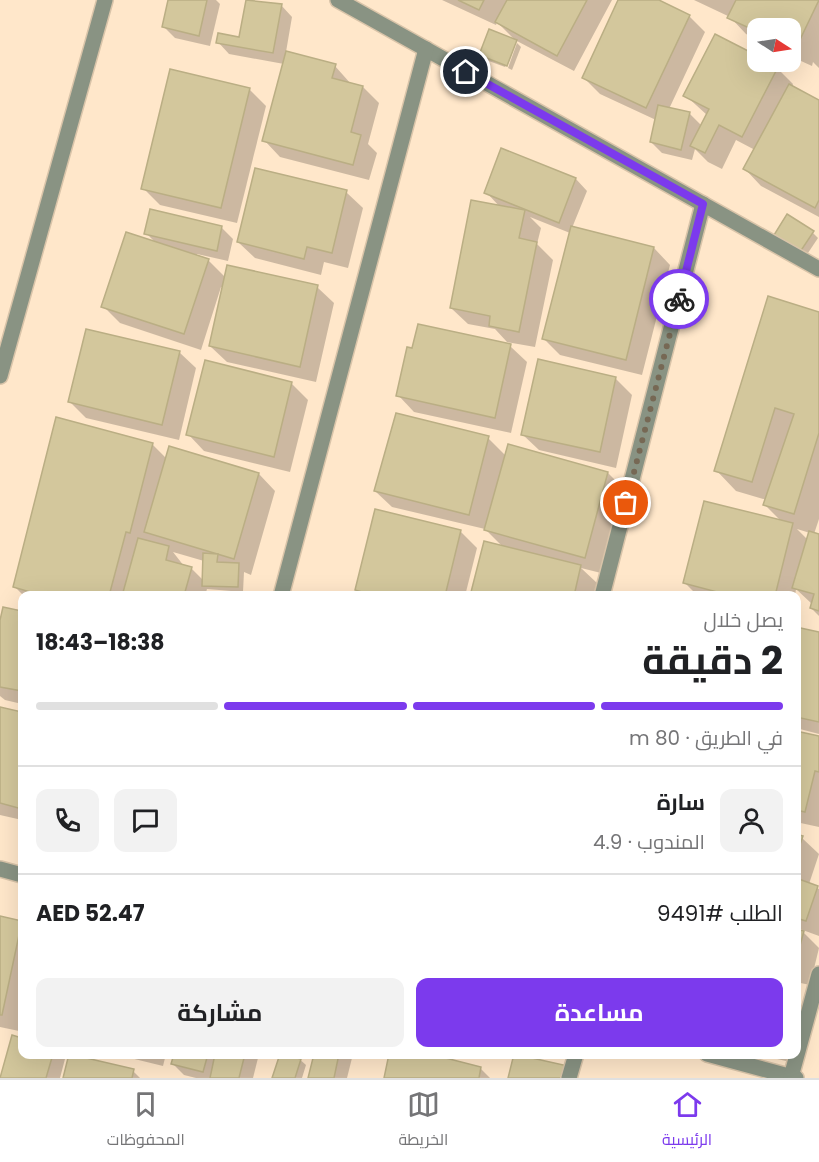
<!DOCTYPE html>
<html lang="ar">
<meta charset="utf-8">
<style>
:root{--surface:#fff;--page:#f2f2f2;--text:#202124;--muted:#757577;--line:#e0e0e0;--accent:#7c3aed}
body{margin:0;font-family:Poppins,Cairo,sans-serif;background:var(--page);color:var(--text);direction:rtl;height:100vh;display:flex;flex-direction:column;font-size:22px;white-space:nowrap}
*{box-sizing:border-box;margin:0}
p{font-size:20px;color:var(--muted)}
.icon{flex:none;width:33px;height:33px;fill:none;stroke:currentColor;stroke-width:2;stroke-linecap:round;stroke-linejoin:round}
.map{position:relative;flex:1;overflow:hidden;direction:ltr}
.drawer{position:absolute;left:18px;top:591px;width:783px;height:468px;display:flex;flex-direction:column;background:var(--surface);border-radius:12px;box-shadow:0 6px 24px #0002;direction:rtl}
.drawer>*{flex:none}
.needle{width:39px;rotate:102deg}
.fabs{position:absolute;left:747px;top:18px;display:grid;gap:12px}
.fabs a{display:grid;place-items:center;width:54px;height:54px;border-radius:12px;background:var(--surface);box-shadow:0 6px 24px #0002;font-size:30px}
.pin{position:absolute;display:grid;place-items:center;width:51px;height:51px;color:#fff;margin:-26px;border:3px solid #fff;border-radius:50%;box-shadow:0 2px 6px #0007}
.courier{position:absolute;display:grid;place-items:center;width:60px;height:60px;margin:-30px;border:4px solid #7c3aed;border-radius:50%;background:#fff;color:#222;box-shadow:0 2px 8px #0007}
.overview em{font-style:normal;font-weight:700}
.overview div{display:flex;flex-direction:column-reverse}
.overview{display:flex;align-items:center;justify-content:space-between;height:102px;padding:0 18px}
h1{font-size:39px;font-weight:700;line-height:45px}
.bar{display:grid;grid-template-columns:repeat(4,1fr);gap:9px 6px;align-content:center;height:72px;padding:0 18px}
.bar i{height:8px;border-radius:4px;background:var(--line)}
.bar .active{background:var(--accent)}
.bar p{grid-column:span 4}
.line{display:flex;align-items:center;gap:15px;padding:0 18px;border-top:2px solid var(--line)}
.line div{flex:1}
.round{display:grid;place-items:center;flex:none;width:63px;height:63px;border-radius:12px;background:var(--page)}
.action{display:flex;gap:12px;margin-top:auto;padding:12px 18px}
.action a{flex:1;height:69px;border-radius:12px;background:var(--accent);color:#fff;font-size:24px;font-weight:700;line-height:69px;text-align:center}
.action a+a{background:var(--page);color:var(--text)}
.dock{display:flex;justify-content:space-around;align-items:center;height:84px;border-top:2px solid var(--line);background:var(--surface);font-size:16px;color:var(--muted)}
.dock a{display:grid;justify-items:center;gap:3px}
.dock .active{color:var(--accent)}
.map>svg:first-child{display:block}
</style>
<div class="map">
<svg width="819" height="1078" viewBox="0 0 819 1078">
<rect width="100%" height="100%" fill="#ffe7ca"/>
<g fill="#0003" fill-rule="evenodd">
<polygon points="170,0 216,0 220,4 210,46 175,38 164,27"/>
<polygon points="247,0 281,5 292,17 286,52 335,66 351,84 363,87 379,103 368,144 377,153 369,180 280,157 264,140 284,64 229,54 218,42 240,39"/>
<polygon points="442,0 612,0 574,71 515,40 497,22 496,25"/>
<polygon points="620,0 656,0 689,16 705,32 669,109 690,114 702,126 707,115 685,95 758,62 764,62 777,68 793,84 792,87 819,102 819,217 761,186 745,169 755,150 736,140 722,169 708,162 695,149 692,160 662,153 651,142 656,120 600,94 583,77"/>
<polygon points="694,0 819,0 819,68 813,62 812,66 790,56 790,28 758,28 758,40 746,34 730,17"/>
<polygon points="516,41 505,67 486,60 481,55"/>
<polygon points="517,43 521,47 512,70 508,68"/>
<polygon points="249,89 266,106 237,223 160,205 143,188"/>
<polygon points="576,179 587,191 572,228 654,248 670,265 642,375 560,355 544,339 570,233 530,217 541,228 537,244 553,260 535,347 507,342 495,329 468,324 451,308 500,207 486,192"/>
<polygon points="346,192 363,208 348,268 324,262 321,275 255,258 238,242"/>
<polygon points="222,228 233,239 228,261 197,254 196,256 208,260 226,278 317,287 334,303 316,382 227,362 210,346 223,287 221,287 201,350 120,323 103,306 156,243 146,233"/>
<polygon points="813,233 818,238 806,256 781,240"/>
<path d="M819 313V519L814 534 819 536V616L811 608 812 604 796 589 795 596H698L685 583 782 522 765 505 767 500 736 491 716 470ZM797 529 810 533 808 540Z"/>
<polygon points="510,346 527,362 511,433 414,412 398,395"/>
<polygon points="179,352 196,368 179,440 86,418 70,402"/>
<polygon points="615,378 632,395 616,468 539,450 522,434"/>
<polygon points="291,383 308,400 290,472 204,451 188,434"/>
<path d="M57 419 153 445 167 459 259 474 275 491 251 575 244 572 243 592 207 589 205 596H24L15 587ZM173 552 204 561 203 580 191 568 184 566Z"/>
<polygon points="488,438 506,456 608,473 624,489 601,573 581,568 597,583 594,596 472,596 503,547 485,529 392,507 375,491 386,448"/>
<polygon points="460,531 477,548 465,596 362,596 357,590"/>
<polygon points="4,609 22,613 22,704 5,700 0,696 0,627"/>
<polygon points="796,628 819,634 819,734 796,728"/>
<polygon points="0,708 22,714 22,820 0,815"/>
<polygon points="796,732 819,738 819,827 796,822"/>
<polygon points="796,836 802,838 819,854 809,884 819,889 819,936 800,929 819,948 810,985 796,982"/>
<polygon points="0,918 22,923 22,1013 19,1031 0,1027"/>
<polygon points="796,1016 807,1027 799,1064 756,1054 796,1054"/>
<polygon points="13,1037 22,1040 22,1054 60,1054 65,1059 60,1078 2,1078"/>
<polygon points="114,1054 166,1054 163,1066"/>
<polygon points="176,1054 259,1054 253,1078 196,1078 184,1075 173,1064"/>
<polygon points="281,1054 308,1054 306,1059 297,1057 306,1065 302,1078 273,1078"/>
<polygon points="316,1054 353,1054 347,1078 310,1078"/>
<polygon points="480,1068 490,1078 385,1078"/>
<polygon points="133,1071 140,1078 65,1078"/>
</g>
<g fill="#d3c79c" stroke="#baae84" stroke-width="1.5">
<polygon points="168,0 207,0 199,36 162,27"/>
<polygon points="246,0 282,4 273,53 216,43 218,33 239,37"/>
<polygon points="458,0 484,0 479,10"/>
<polygon points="507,0 587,0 557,56 495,22"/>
<polygon points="618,0 659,0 690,15 646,108 582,78"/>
<polygon points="736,0 819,0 795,50 790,48 790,28 758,28 758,32 727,18"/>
<polygon points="489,29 517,40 507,66 479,55"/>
<polygon points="715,34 758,56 758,62 767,62 778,67 742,137 719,125 705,153 690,146 709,109 683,96"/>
<polygon points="286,51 336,64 332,78 363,86 351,132 361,135 353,165 262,141"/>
<polygon points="170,69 250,88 221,208 141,189"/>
<polygon points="789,84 819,100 819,200 815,208 743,169"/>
<polygon points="658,105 690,112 681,150 650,142"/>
<polygon points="501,148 576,178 559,223 484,193"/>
<polygon points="255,168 347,190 332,253 307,247 304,259 237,242"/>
<polygon points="471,200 525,210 519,238 537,242 519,332 489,326 490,316 450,308"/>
<polygon points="150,209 222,226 217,251 144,234"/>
<polygon points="787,214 814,231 800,252 774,235"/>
<polygon points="571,226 654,247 626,360 542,339"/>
<polygon points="126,232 209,259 184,334 101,307"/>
<polygon points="227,265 318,285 300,367 209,346"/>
<polygon points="768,296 819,312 819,433 794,514 763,505 794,414 775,408 752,482 714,471"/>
<polygon points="418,324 511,344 495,418 396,396 407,347 412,348"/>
<polygon points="86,329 180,351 162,425 68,402"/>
<polygon points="538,359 616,377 600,452 521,435"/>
<polygon points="205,360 292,382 274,457 186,435"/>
<polygon points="396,413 489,436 469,515 374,491"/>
<polygon points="56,417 153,443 130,533 126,532 109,596 44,596 13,587"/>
<polygon points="508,444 608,472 585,558 484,530"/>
<polygon points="169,446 259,473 234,559 144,532"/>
<polygon points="704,501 793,523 775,596 732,596 683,583"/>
<polygon points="375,509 461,530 445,596 376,596 355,590"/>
<polygon points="809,531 819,534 819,611 810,608 814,594 792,588"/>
<polygon points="138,538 169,546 166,560 192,567 185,592 199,596 122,596"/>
<polygon points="484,541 581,565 574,596 470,596"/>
<polygon points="203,553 218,554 217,562 239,563 238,587 202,586"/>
<polygon points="3,607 22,611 22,691 0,687 0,620"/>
<polygon points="796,627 819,632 819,722 796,717"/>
<polygon points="0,707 22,712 22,809 0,803"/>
<polygon points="796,731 819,736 819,772 815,771 805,812 796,810"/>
<polygon points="796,834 803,836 796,856"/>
<polygon points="796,878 818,886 806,921 796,918"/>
<polygon points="0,916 22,921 2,1015 0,1015"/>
<polygon points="796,929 804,931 796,960"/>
<polygon points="12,1035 22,1038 22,1054 53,1054 46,1078 0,1078"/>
<polygon points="69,1054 134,1069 132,1078 63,1078"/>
<polygon points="174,1054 208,1054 203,1072 171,1064"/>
<polygon points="215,1054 245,1054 239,1078 210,1078"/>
<polygon points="280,1054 301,1059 295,1078 272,1078"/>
<polygon points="314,1054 339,1054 334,1078 308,1078"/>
<polygon points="389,1054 430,1054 481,1067 479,1078 384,1078"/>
<polygon points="514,1054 568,1066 565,1078 508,1078"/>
</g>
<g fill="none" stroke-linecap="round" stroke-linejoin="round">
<defs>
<g id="street">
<polyline points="338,0 819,269"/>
<polyline points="0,376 105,0"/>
<polyline points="281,596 426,49"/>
<polyline points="602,596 703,204"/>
<polyline points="0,869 22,875"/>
<polyline points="707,1054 796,1078"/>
<polyline points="791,1077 819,974"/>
<polyline points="569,1078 576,1054"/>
</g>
</defs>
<use href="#street" stroke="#d9c4a9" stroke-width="18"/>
<use href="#street" stroke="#899383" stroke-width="15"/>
</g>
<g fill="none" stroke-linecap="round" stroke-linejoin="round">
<polyline stroke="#766854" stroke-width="6" stroke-dasharray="0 10.8" points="626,503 679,299"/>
<polyline stroke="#7c3aed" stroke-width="8" points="466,72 703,204 679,299"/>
</g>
</svg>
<div class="fabs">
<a><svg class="needle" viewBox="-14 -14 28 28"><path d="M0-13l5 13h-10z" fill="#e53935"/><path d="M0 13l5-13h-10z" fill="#757577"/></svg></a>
</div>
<div class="pin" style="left:626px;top:503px;background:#ea580c"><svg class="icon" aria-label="bag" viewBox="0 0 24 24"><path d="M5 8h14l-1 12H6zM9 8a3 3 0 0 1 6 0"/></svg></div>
<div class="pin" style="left:466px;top:72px;background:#1f2937"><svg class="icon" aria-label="home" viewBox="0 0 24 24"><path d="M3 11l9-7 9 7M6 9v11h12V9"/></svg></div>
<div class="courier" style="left:679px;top:299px"><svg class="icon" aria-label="bike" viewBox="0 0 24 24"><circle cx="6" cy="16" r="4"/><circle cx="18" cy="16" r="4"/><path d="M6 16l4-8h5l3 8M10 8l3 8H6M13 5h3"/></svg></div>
<section class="drawer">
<div class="overview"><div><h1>2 دقيقة</h1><p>يصل خلال</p></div><em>18:38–18:43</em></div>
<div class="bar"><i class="active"></i><i class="active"></i><i class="active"></i><i></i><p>في الطريق · 80 m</p></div>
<div class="line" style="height:108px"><a class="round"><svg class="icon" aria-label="person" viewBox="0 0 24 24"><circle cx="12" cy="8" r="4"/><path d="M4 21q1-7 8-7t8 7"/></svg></a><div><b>سارة</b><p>المندوب · 4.9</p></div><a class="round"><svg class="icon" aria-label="chat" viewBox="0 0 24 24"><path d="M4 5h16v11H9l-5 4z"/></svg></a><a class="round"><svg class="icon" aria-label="phone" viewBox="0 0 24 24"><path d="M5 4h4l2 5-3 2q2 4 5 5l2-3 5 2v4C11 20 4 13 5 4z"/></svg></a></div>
<div class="line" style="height:78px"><div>الطلب #9491</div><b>AED 52.47</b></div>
<div class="action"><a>مساعدة</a><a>مشاركة</a></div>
</section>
</div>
<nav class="dock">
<a class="active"><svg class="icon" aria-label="home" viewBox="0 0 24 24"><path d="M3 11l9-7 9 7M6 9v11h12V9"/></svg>الرئيسية</a>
<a><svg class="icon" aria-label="map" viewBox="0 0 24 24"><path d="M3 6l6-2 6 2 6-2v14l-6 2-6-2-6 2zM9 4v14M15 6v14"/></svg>الخريطة</a>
<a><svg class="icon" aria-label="saved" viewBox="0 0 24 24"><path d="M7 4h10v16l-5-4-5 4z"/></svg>المحفوظات</a>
</nav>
